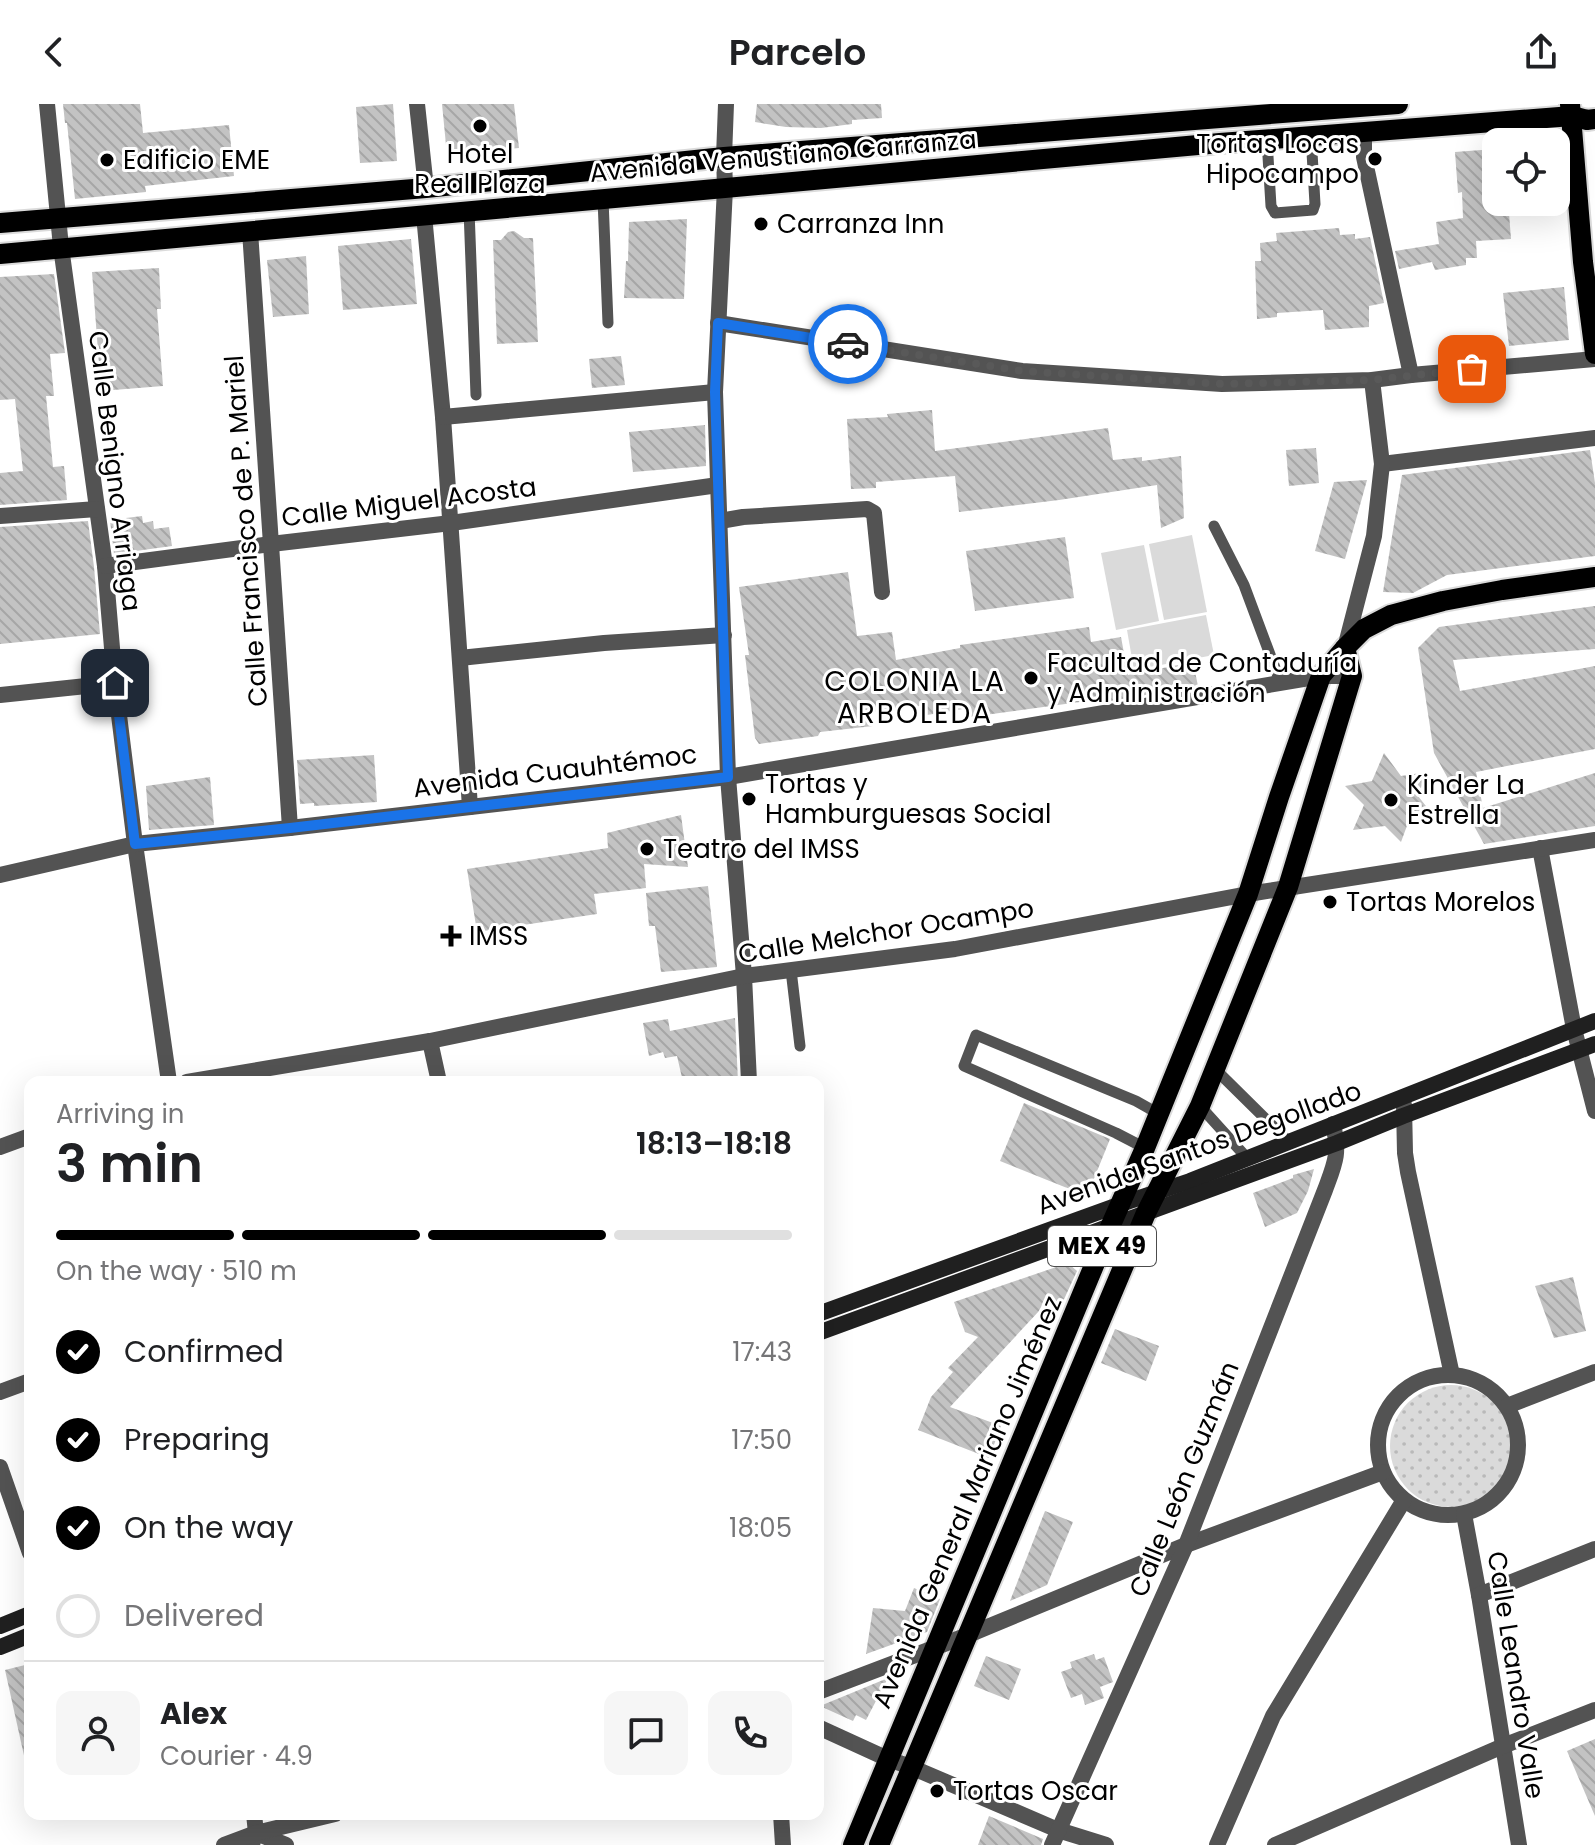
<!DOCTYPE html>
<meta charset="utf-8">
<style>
:root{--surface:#fff;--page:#f6f6f6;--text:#202124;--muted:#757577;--line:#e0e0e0;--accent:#000}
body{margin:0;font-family:Poppins,sans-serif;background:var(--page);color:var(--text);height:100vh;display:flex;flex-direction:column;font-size:30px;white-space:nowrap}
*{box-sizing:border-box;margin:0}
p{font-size:26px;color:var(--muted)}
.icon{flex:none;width:44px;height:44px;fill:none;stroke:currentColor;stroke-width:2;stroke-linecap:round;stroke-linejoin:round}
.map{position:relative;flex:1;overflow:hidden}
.panel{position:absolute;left:24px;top:972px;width:800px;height:744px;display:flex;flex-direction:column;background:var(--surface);border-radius:16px;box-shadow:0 8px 32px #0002}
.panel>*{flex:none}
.fabs{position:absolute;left:1482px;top:24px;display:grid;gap:16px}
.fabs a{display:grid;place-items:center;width:88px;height:88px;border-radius:16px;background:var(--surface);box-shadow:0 8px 32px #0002;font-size:40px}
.pin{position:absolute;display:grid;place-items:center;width:68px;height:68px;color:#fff;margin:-34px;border-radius:16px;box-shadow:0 4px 12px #0006}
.courier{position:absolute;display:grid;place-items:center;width:80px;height:80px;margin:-40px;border:6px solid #1a73e8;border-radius:50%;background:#fff;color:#222;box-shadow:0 2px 10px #0007}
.overview em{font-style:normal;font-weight:600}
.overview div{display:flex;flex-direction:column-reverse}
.overview{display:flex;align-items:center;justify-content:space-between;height:136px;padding:0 32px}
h1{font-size:52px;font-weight:600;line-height:60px}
.bar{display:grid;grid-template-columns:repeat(4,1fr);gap:12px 8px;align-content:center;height:96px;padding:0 32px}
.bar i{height:10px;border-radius:6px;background:var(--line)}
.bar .on{background:var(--accent)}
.bar p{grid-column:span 4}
.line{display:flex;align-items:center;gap:20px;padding:0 32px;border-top:2px solid var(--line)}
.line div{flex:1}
.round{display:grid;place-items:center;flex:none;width:84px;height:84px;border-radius:16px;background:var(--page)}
ol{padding:0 32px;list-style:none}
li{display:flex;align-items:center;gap:24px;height:88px}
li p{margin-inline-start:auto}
li .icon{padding:8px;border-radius:50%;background:var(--accent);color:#fff;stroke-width:4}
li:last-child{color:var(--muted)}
li i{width:44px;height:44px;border:4px solid var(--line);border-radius:50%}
header{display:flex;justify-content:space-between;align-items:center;height:104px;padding:0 32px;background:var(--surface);font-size:36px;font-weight:600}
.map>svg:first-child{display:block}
</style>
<header><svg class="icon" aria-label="back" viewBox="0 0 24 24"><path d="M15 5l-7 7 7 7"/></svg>Parcelo<svg class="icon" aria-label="share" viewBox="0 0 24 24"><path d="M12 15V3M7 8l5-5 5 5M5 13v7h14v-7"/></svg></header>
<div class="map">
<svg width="1595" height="1741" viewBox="0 0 1595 1741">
<defs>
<pattern id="park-dots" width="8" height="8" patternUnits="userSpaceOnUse" patternTransform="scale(2)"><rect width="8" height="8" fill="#dadada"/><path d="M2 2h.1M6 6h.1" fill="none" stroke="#b9b9b9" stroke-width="1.8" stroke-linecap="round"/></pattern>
<pattern id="building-back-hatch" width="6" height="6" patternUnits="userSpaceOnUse" patternTransform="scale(2)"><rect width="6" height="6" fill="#c3c3c3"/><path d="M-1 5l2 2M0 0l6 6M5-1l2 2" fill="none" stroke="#a6a6a6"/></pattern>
</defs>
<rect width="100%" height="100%" fill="#fff"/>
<g fill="#dadada">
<polygon points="1192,431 1207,508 1164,516 1149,440"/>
<polygon points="1144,441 1159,517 1116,526 1101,449"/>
<polygon points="1206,511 1214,551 1134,566 1127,526"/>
</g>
<circle fill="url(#park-dots)" cx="1451" cy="1342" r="61"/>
<g fill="url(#building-back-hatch)">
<polygon points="63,0 140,0 143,29 229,21 234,72 145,82 146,88 75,95 67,19 65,19"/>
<polygon points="393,0 397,57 360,59 356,3"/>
<polygon points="442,0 514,0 519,44 447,51"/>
<polygon points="757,0 881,0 882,14 852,16 852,20 821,24 786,23 755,18"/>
<polygon points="1495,45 1496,98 1502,98 1503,110 1509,109 1511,135 1476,137 1477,154 1466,154 1466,161 1435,166 1432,158 1399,165 1395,147 1439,140 1436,118 1463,114 1462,88 1458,89 1455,48"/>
<polygon points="687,115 684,195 624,194 626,157 628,157 629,118"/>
<polygon points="1339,124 1340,131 1355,130 1355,135 1370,133 1384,199 1369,202 1369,223 1325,226 1323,206 1277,209 1277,213 1257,215 1255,157 1261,157 1260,139 1277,137 1276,129"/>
<polygon points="514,127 524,134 533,134 538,238 497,240 493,136 501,136 508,128"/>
<polygon points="411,135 417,200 343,206 338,142"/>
<polygon points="306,152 309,210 273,213 267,156"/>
<polygon points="159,164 161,205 157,205 163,282 101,287 92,168"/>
<polygon points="54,170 65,249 50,250 54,292 46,292 53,363 64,362 67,396 0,401 0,369 23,367 15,295 0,296 0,173"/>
<polygon points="1564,183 1569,236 1509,242 1503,189"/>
<polygon points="621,252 625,281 592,284 589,255"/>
<polygon points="932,306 935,347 1108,324 1113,356 1142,353 1142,357 1181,352 1184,414 1161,424 1157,381 1059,396 959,408 955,372 876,378 876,384 851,385 847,315 888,313 887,310"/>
<polygon points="705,321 706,362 633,368 629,328"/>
<polygon points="1316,344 1319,379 1289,382 1286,346"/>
<polygon points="1590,346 1595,379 1595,452 1447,471 1413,489 1383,488 1402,371"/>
<polygon points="1367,376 1345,455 1315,447 1334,378"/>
<polygon points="142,412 143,419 153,417 154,425 169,423 172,442 114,450 110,416"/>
<polygon points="88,417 94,463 100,530 0,540 0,423"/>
<polygon points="1065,433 1074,494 975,507 966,447"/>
<polygon points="848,468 857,532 892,528 896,556 960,544 960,541 1089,523 1091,538 1121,533 1128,571 1193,558 1198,582 1110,597 1109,594 970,613 969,604 921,612 920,602 871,608 873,622 820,628 818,632 759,640 755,634 745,551 749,551 739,483"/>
<polygon points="1595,502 1595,545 1453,556 1460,587 1595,562 1595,645 1476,668 1483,704 1595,669 1595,722 1484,740 1434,649 1418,544 1439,523"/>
<polygon points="1384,649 1401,672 1427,668 1418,692 1437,716 1408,719 1401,738 1385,722 1353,726 1364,701 1345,682 1372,677"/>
<polygon points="374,651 377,698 314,702 314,699 300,700 297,656"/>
<polygon points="210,673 214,721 149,726 146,682"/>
<polygon points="681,711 688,763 644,760 646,784 594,790 597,810 477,828 467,765 608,744 607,729"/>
<polygon points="708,782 717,863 661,868 655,822 649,822 646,789"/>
<polygon points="735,914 738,978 683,978 677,952 665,954 663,948 649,952 643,919 668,915 670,927"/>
<polygon points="1024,999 1110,1035 1087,1092 1000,1057"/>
<polygon points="1314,1065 1308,1087 1297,1109 1265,1123 1253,1089 1293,1074 1293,1071"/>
<polygon points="1065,1160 1069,1160 1077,1167 1060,1204 1044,1197 1039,1207 950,1303 1001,1322 989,1354 918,1326 931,1293 953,1268 948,1264 978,1233 965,1228 954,1198"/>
<polygon points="1573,1173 1586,1227 1554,1234 1535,1182"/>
<polygon points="1115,1225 1159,1242 1146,1277 1101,1259"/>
<polygon points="1045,1407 1073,1418 1047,1481 1010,1497"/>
<polygon points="914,1484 940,1495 927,1528 866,1550 873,1504 905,1507"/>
<polygon points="1094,1550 1096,1556 1104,1553 1113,1578 1100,1583 1104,1594 1085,1601 1082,1590 1071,1594 1061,1568 1072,1564 1070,1558"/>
<polygon points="986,1552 1021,1565 1009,1596 974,1582"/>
<polygon points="25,1561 30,1580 30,1655 25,1656 5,1566"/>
<polygon points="888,1574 866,1616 856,1611 853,1617 820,1602"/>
<polygon points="1595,1635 1595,1712 1567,1647"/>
<polygon points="989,1712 1043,1735 1041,1741 978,1741"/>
</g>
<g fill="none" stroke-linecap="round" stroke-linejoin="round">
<defs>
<g id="primary">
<polyline points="1570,0 1583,158 1595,250"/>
<polyline points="0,119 426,84 724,53 1398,0"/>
<polyline points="0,150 1220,39 1572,12 1587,16 1595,15"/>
<polyline points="853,1741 1110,1123 1145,1044 1248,790 1279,693 1321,572 1345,544 1364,525 1391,511 1443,497 1502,486 1595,473"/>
<polyline points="879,1741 1146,1109 1200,1002 1288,783 1352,572 1345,544"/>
</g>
</defs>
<use href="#primary" stroke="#dbdbdb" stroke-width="24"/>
<g stroke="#535353" stroke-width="11">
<polyline points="1267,36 1271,102 1275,109 1313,106 1315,100 1311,31"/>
<polyline points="603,95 608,219"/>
<polyline points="469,106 476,291"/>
<polyline points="1214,422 1244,481 1281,580"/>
<polyline points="791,866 800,942"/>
<polyline points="1215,965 1288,1037"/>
<polyline points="1200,1002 1247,1054"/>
<polyline points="1145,1044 1116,1029 964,962 976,931 1136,997 1159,1010"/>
</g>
<polyline stroke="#535353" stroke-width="16" points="1364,27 1364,53 1411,271"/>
<g stroke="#535353" stroke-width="16">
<polyline points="47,0 61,143 105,462 115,579 135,740 169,978"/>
<polyline points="417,0 426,84"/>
<polyline points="726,0 724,53 725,84 715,288 728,673 744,872 749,978"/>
<polyline points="424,111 443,313 470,703"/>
<polyline points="250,127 290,724"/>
<polyline points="718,219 1022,267 1222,280 1372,276 1411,271 1595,255"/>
<polyline points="443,313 715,288"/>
<polyline points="1382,360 1595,334"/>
<polyline points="0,412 97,405"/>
<polyline points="720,417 743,413 867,405 874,409 882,488"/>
<polyline points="105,462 271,440 451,419 718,381"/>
<polyline points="1345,544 1374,432 1382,360 1372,276"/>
<polyline points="460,554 604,539 724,531"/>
<polyline points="0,591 115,579"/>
<polyline points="1540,744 1574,925 1595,1007"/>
<polyline points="430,937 439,978"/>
<polyline points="1404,1001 1405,1049 1408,1068 1452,1271"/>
<circle cx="1448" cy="1341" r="70"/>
<polyline points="0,1288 30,1277"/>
<polyline points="1507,1302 1595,1268"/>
<polyline points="0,1363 30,1449"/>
<polyline points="1464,1410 1479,1491 1519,1741"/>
<polyline points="1479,1491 1595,1445"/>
<polyline points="818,1588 968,1531 1186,1441 1383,1368"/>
<polyline points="818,1623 888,1655 911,1663 1058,1726 1106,1741"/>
<polyline points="781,1710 783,1741"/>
<polyline points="256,1729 286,1741"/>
<polyline points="252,1740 256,1729 254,1710"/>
<polyline points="224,1741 256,1729 335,1710"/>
<path d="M1052 1741 1186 1441 1325 1086C1335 1059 1340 1050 1333 1020"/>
<polyline points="1217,1741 1273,1612 1404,1396"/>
<polyline points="1275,1741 1503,1642 1595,1606"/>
</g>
<g stroke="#535353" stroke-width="16">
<polyline points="0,771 135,740 290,724 728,673 1321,572 1352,572"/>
<polyline points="187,978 430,937 744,872 955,845 1248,790 1595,736"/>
<polyline points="0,1043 30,1032"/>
</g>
<g stroke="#202020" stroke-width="16">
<polyline points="818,1210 1121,1100 1190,1077 1595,917"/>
<polyline points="818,1229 1337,1039 1403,1012 1595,940"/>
<polyline points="0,1522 30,1510"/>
<polyline points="0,1543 30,1531"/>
</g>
<use href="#primary" stroke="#000" stroke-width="20"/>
</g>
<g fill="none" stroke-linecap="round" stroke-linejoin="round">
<polyline stroke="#595959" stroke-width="8" stroke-dasharray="0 14.4" points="848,240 1022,267 1222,280 1372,276 1472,265"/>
<polyline stroke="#1a73e8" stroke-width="10" points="115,579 135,740 290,724 728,673 715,288 718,219 848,240"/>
</g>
<g fill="#000" stroke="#fff" stroke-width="3">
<circle cx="480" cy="22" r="8"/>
<circle cx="1375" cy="55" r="8"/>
<circle cx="107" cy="56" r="8"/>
<circle cx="761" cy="120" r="8"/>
<circle cx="1031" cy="574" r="8"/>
<circle cx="749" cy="695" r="8"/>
<circle cx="1391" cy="696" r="8"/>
<circle cx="647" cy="745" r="8"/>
<circle cx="1330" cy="798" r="8"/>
<path d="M447 820h8v8h8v8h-8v8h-8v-8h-8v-8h8z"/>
<circle cx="937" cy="1687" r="8"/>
</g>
<g text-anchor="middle" stroke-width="6" stroke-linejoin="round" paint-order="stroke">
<rect fill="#fff" stroke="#4c4c4c" stroke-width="2" x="1048" y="1122" width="108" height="40" rx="6"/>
<g font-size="24" font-weight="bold" fill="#000">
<text x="1102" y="1150">MEX 49</text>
</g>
<g font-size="26" fill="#000" stroke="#fff" text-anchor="start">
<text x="1359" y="49" text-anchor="end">Tortas Locas<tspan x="1359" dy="30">Hipocampo</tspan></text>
<text x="480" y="59" text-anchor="middle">Hotel<tspan x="480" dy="30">Real Plaza</tspan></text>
<text x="123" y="65">Edificio EME</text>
<text x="777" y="129">Carranza Inn</text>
<text x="1047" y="568">Facultad de Contaduría<tspan x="1047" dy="30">y Administración</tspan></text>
<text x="765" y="689">Tortas y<tspan x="765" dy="30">Hamburguesas Social</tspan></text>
<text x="1407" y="690">Kinder La<tspan x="1407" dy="30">Estrella</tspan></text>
<text x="663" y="754">Teatro del IMSS</text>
<text x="1346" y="807">Tortas Morelos</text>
<text x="469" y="841">IMSS</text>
<text x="953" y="1696">Tortas Oscar</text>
</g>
<g font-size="26" fill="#000" stroke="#fff">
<text transform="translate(783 52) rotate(-5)" y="9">Avenida Venustiano Carranza</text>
<text transform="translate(115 367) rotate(83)" y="9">Calle Benigno Arriaga</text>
<text transform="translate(409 398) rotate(-7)" y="9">Calle Miguel Acosta</text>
<text transform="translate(246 427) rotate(-94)" y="9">Calle Francisco de P. Mariel</text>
<text transform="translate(555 667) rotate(-7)" y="9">Avenida Cuauhtémoc</text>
<text transform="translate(886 827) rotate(-9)" y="9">Calle Melchor Ocampo</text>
<text transform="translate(1199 1044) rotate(-20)" y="9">Avenida Santos Degollado</text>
<text transform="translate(1184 1375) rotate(-68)" y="9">Calle León Guzmán</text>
<text transform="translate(967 1398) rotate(-67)" y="9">Avenida General Mariano Jiménez</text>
<text transform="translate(1516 1571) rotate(81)" y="9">Calle Leandro Valle</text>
</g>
<g font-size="28" letter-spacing="2" fill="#000" stroke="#fff">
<text x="915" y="587">COLONIA LA<tspan x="915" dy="32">ARBOLEDA</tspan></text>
</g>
</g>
</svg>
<div class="fabs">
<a><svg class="icon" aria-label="locate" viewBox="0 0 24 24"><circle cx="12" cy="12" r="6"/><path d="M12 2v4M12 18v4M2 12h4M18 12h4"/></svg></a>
</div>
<div class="pin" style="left:1472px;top:265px;background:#ea580c"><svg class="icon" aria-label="bag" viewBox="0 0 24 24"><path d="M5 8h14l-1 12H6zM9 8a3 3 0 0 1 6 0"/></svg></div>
<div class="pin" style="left:115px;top:579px;background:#1f2937"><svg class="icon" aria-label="home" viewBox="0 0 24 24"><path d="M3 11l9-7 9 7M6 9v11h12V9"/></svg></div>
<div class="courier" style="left:848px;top:240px"><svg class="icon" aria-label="car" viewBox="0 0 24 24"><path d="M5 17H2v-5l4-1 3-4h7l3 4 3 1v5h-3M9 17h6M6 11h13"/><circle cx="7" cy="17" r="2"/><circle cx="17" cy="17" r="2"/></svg></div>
<section class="panel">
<div class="overview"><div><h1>3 min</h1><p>Arriving in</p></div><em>18:13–18:18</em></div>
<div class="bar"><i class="on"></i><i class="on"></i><i class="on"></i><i></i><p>On the way · 510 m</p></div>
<ol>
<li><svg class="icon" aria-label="check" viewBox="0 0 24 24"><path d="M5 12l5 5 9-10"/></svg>Confirmed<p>17:43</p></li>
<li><svg class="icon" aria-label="check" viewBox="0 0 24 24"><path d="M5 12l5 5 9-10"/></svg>Preparing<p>17:50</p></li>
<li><svg class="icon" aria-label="check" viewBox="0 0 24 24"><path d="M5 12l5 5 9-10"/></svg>On the way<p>18:05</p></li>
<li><i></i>Delivered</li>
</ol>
<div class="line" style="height:144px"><a class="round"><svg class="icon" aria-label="person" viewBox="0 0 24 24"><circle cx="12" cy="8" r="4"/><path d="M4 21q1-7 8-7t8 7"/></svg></a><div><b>Alex</b><p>Courier · 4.9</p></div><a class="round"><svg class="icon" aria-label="chat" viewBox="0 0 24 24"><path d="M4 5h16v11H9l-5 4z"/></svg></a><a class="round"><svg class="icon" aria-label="phone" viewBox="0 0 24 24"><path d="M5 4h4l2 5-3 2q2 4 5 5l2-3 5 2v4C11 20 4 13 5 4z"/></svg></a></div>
</section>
</div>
